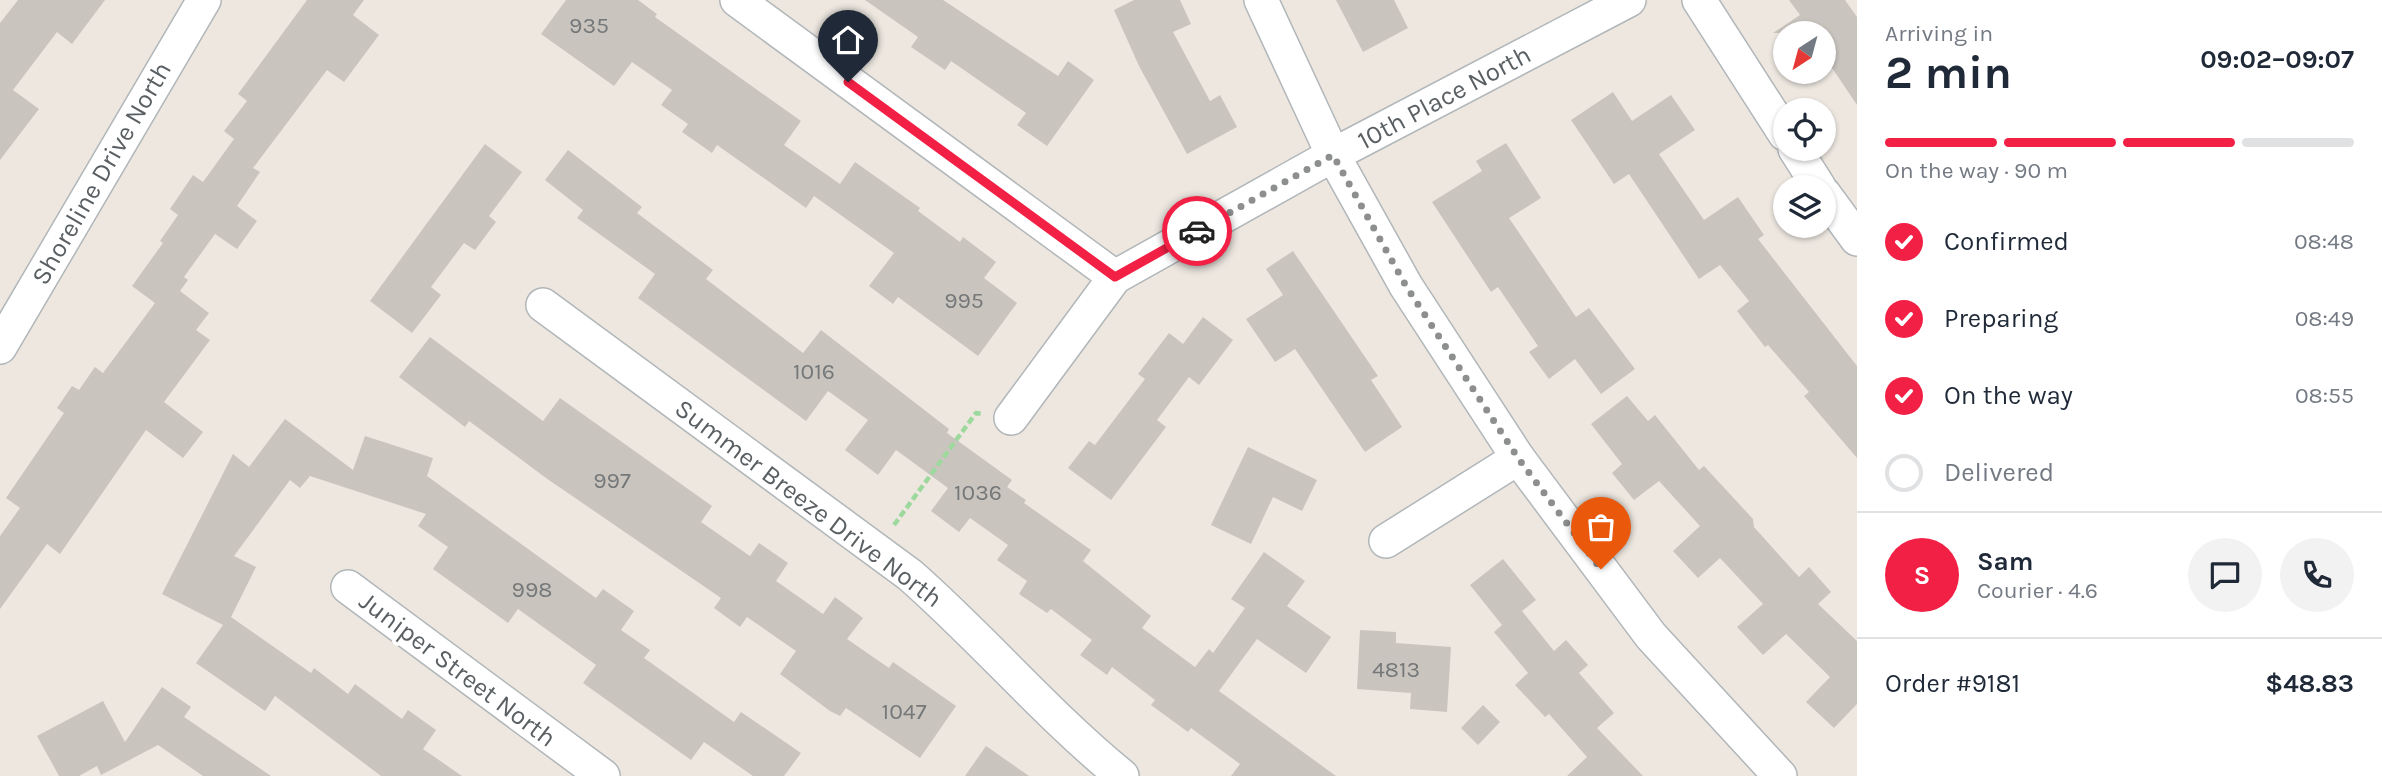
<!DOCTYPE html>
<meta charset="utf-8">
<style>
:root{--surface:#fff;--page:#f2f2f3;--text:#1f2937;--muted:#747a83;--line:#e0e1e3;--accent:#f32046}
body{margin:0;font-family:Karla,sans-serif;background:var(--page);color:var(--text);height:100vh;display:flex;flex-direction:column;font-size:26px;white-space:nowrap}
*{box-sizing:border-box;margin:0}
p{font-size:23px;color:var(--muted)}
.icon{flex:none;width:38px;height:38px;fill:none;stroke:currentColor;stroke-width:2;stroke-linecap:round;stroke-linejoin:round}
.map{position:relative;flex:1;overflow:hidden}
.side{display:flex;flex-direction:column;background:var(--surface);width:525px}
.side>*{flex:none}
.needle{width:46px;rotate:216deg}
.tools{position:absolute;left:1773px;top:21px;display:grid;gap:14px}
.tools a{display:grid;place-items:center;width:63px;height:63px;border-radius:50%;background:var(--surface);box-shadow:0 2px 5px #0004;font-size:35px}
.pin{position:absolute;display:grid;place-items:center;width:60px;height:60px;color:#fff;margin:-72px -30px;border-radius:50% 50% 50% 0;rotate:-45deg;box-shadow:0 0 7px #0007}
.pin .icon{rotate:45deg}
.courier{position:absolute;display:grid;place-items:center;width:70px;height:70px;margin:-35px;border:5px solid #f32046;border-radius:50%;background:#fff;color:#222;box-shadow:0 2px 9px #0007}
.headline em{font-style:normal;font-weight:700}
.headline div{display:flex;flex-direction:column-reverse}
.headline{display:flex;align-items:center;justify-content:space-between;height:119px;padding:0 28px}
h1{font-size:46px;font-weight:700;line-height:52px}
.bar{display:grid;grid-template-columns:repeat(4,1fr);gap:10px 7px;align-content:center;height:84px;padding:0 28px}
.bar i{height:9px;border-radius:5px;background:var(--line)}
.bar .on{background:var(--accent)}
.bar p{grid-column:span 4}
.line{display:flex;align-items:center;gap:18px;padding:0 28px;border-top:2px solid var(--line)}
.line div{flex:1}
.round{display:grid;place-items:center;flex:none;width:74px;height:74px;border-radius:37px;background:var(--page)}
ol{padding:0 28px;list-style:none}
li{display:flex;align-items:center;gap:21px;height:77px}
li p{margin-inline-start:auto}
li .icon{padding:7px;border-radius:50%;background:var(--accent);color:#fff;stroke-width:4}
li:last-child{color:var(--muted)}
li i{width:38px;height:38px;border:4px solid var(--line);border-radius:50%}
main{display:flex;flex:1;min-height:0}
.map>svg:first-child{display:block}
</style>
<main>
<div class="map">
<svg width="1857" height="776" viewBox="0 0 1857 776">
<rect width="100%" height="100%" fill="#ede7e0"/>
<g fill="#cac4bf">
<polygon points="18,0 105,0 72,44 57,32 13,90 39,109 0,160 0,23"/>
<polygon points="307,0 364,0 353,15 379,35 344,82 327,70 253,168 260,172 237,206 257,221 237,249 215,234 184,277 188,280 180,291 209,313 196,330 210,340 164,402 203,432 183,458 146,430 60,554 47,544 0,609 0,536 20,508 6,498 64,413 57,408 72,386 79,390 95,367 103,373 155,303 132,286 163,243 160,241 178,215 170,209 193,175 203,182 234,139 224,131 247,101 238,94"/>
<polygon points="566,0 638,0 657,14 655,17 801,121 784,145 840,184 855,162 920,208 918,211 960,242 963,237 996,262 984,278 1017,303 978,356 898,297 893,304 869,286 894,253 814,196 806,208 717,145 712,153 682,132 688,124 661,105 672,90 632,62 614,86 541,34"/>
<polygon points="865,0 943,0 1058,76 1068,61 1094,80 1047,146 1017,125 1026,113 951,61 945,70 911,47 918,37"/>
<polygon points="1134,0 1180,0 1191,24 1173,32 1210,101 1220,95 1237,127 1187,154 1139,66 1114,10"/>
<polygon points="1336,0 1394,0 1408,28 1363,52"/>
<polygon points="1789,0 1845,0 1857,17 1857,105 1824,56 1824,33 1773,33 1800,15"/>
<polygon points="1613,92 1632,121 1671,95 1695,130 1659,154 1704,220 1738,197 1764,235 1758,239 1857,366 1857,458 1804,396 1809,392 1768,345 1765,347 1737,311 1749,301 1720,265 1699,279 1629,174 1614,184 1571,120"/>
<polygon points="1506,143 1541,198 1509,218 1576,317 1589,308 1635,369 1601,394 1575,359 1549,379 1529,352 1538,346 1498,287 1491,292 1432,202 1482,171 1476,161"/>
<polygon points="485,144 522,172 489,216 496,222 475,250 464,243 431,287 441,295 412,333 370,301"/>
<polygon points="568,150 642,207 637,213 713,270 706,279 803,353 821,330 949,429 947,433 1012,480 1007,487 1026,500 1024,503 1091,550 1083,561 1151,616 1142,628 1195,667 1209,649 1213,653 1245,608 1231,599 1264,552 1305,581 1287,606 1331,637 1306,673 1257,639 1219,691 1336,776 1231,776 1240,764 1191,728 1188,732 1151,705 1155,700 1112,667 1107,675 1080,655 1092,640 1051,609 1047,613 1019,594 1027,581 997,560 1008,545 970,518 959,532 931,511 948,488 896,450 878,475 845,450 868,420 828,391 806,421 638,298 655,274 577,218 583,210 545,180"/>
<polygon points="1293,251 1378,376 1371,380 1402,427 1365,452 1295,349 1275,362 1246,319 1283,295 1266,269"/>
<polygon points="1203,317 1233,340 1199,385 1189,377 1157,420 1166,427 1111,500 1068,468 1089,441 1095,445 1145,379 1138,374 1169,333 1183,344"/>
<polygon points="430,337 543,421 560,398 712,506 701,522 750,556 759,543 788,563 776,581 823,614 835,597 863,618 847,639 889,668 893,662 956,706 920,758 846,708 840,716 830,711 780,674 796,651 747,617 740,627 714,608 721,598 546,478 469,421 465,427 399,377"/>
<polygon points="1627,396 1648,421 1655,415 1699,470 1704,466 1753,519 1754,527 1799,577 1809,567 1831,592 1818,604 1857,641 1857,704 1834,728 1806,702 1830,677 1786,634 1763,655 1737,627 1763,604 1720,558 1698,578 1673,551 1700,526 1659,481 1634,500 1612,473 1622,464 1591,424"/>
<polygon points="285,419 353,470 365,436 433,458 427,476 596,598 603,589 634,611 621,630 650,650 644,658 734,722 741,712 801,753 784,776 753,776 704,742 691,760 583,683 596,665 518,609 508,623 433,569 448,547 418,526 426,514 310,476 300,488 290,480 234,556 256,567 231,617 311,673 314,668 348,694 355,684 402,719 408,710 436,730 423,749 462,776 381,776 275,696 265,711 196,663 223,625 162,594 233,454 249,467"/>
<polygon points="1248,447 1317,480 1302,511 1273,497 1251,544 1211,525"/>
<polygon points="1503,559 1536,600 1522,611 1554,651 1566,640 1588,665 1579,673 1614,713 1597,728 1643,776 1567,776 1587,757 1549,714 1545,717 1515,685 1528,673 1494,632 1502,625 1470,585"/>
<polygon points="1360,630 1396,632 1396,643 1451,647 1447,712 1410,709 1411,693 1357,689"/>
<polygon points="162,687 191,707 184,717 271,776 203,776 158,745 101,775 97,766 79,776 59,776 37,736 103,701 125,742"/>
<polygon points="1483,705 1500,722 1478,745 1461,728"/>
<polygon points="986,746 1029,776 965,776"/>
</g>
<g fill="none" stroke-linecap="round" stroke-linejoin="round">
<defs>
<g id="street">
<polyline points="737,0 1115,277"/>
<polyline points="1261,0 1333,155 1406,286 1518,458 1651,636 1780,776"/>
<polyline points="1699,0 1785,134"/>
<polyline points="1795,149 1819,187"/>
<polyline points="1824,194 1857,239"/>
<path d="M543 305 910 575C984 640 1046 714 1122 776"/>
<polyline points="0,347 204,0"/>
<polyline points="1011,418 1115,277 1333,155 1629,0"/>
<polyline points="1386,541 1518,458"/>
<polyline points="348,587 603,776"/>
</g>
</defs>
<use href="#street" stroke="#b1b6b9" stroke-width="36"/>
<polyline stroke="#9dd99d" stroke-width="4.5" stroke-dasharray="7 3.5" stroke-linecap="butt" points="894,525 976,413 982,414"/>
<use href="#street" stroke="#fff" stroke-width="33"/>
</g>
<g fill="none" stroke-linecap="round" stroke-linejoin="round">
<polyline stroke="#8d8f8e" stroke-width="7" stroke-dasharray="0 12.6" points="1197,231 1333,155 1406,286 1518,458 1601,569"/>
<polyline stroke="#f32046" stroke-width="9" points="848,82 1115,277 1197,231"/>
</g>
<g text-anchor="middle" stroke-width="7" stroke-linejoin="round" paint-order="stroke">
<g font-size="23" fill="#757879">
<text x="589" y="33">935</text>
<text x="964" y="308">995</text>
<text x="814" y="379">1016</text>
<text x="612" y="488">997</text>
<text x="978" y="500">1036</text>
<text x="532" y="597">998</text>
<text x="1396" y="677">4813</text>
<text x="904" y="719">1047</text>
</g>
<g font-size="26" fill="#595f62" stroke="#fff">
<text transform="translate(1444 97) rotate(-28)" y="9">10th Place North</text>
<text transform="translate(101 173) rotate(-60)" y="9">Shoreline Drive North</text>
<text transform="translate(809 503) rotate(37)" y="9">Summer Breeze Drive North</text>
<text transform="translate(458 669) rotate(37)" y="9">Juniper Street North</text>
</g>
</g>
</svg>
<div class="tools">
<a><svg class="needle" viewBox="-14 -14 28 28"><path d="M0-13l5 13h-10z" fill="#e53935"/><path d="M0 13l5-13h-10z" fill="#747a83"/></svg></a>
<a><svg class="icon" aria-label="locate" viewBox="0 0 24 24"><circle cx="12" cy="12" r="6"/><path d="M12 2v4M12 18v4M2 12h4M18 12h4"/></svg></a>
<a><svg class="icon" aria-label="layers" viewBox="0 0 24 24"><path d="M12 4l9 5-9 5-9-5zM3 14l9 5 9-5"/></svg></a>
</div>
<div class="pin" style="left:1601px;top:569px;background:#ea580c"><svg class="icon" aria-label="bag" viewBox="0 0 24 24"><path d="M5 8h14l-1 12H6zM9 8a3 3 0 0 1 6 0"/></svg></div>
<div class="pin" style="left:848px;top:82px;background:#1f2937"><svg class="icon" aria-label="home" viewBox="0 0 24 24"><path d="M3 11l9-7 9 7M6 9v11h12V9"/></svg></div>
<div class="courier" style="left:1197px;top:231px"><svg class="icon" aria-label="car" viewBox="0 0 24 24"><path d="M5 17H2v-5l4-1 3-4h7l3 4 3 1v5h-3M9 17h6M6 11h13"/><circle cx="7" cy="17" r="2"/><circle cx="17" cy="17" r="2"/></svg></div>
</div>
<section class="side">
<div class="headline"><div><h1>2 min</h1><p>Arriving in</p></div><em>09:02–09:07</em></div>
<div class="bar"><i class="on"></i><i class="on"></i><i class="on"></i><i></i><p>On the way · 90 m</p></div>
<ol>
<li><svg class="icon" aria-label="check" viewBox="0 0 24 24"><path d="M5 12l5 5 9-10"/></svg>Confirmed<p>08:48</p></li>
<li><svg class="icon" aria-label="check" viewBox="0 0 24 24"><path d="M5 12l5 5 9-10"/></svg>Preparing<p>08:49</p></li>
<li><svg class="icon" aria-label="check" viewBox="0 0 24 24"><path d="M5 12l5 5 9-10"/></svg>On the way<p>08:55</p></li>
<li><i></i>Delivered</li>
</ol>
<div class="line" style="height:126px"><b class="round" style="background:var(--accent);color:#fff">S</b><div><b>Sam</b><p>Courier · 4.6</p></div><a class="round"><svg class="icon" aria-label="chat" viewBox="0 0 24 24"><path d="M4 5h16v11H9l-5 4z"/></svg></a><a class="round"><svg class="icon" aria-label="phone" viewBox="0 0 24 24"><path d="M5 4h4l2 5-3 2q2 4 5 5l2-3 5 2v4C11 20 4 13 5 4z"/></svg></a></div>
<div class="line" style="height:91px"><div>Order #9181</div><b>$48.83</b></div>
</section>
</main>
